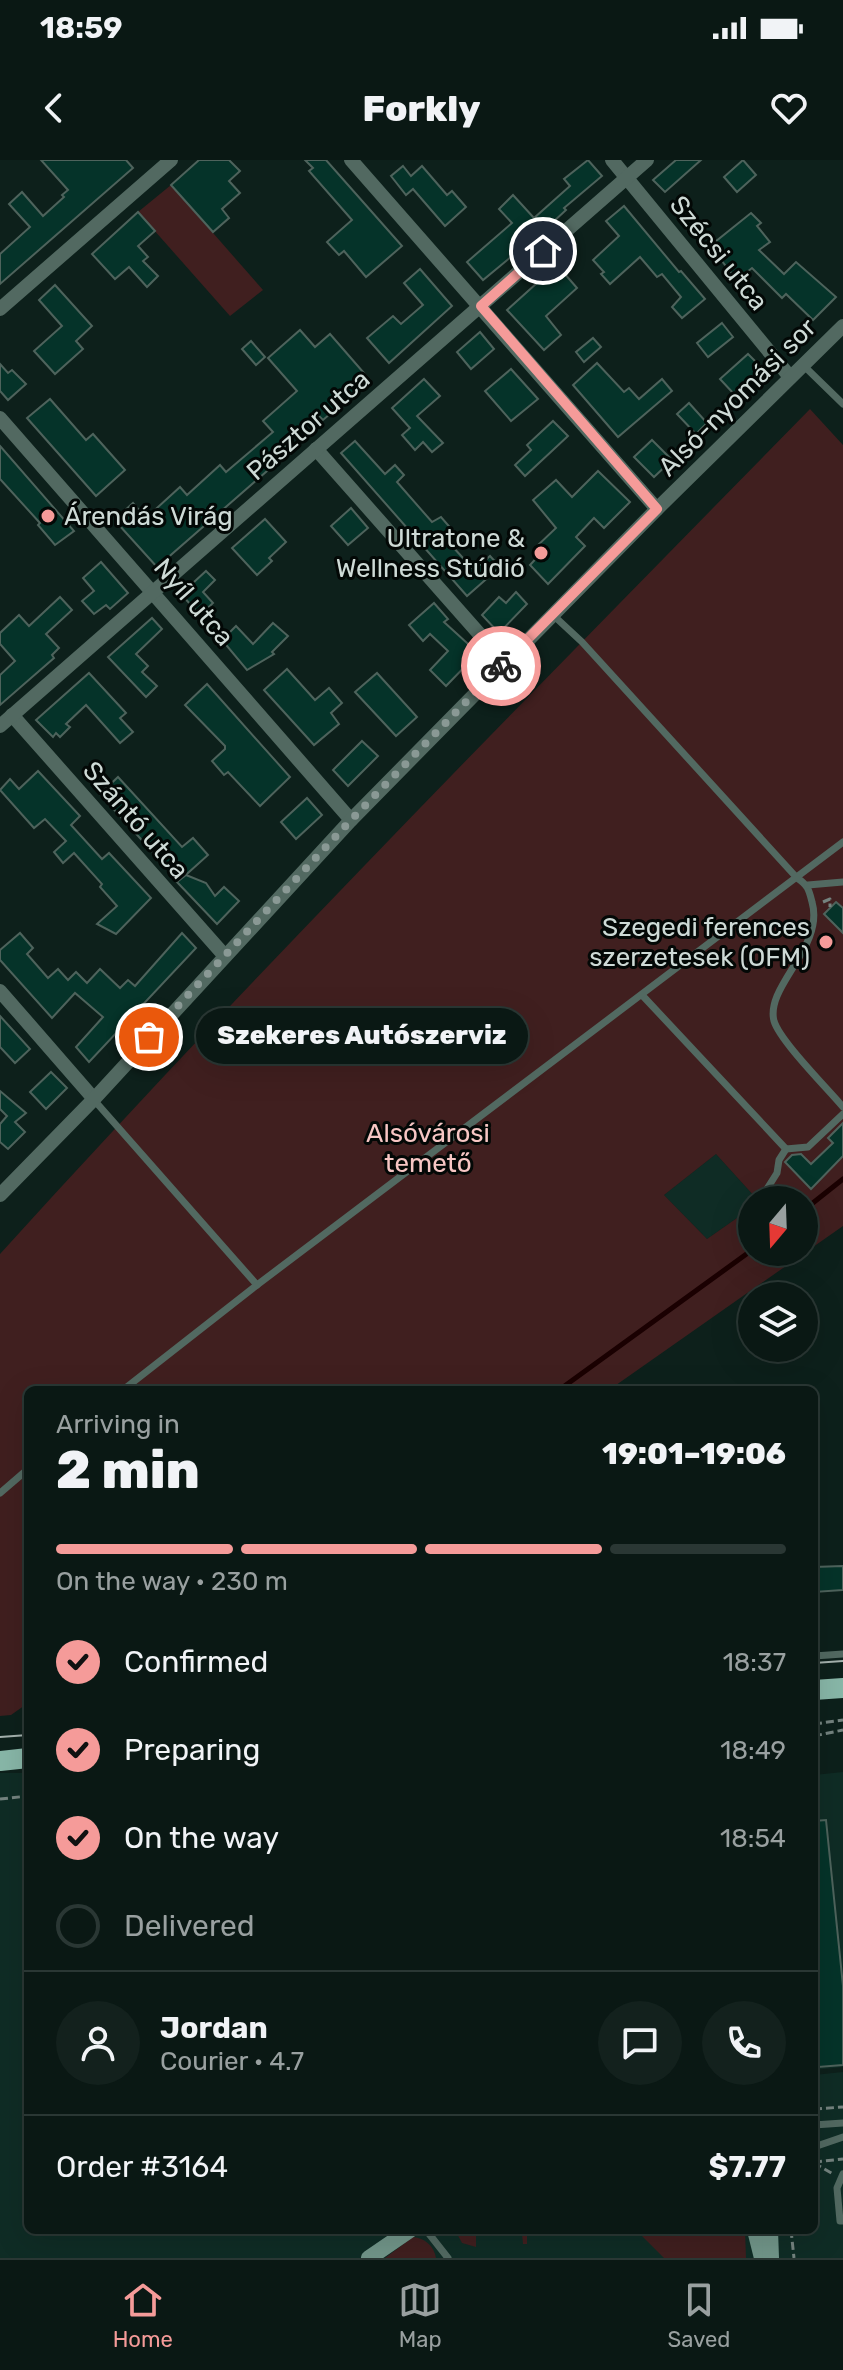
<!DOCTYPE html>
<meta charset="utf-8">
<style>
:root{--surface:#0a1814;--page:#13211d;--text:#f1f3f6;--muted:#99a0a0;--line:#2a3734;--accent:#f59b99}
body{margin:0;font-family:Rubik,sans-serif;background:var(--page);color:var(--text);height:100vh;display:flex;flex-direction:column;font-size:30px;white-space:nowrap}
*{box-sizing:border-box;margin:0}
p{font-size:26px;color:var(--muted)}
.icon{flex:none;width:44px;height:44px;fill:none;stroke:currentColor;stroke-width:2;stroke-linecap:round;stroke-linejoin:round}
.map{position:relative;flex:1;overflow:hidden}
.drawer{position:absolute;left:24px;top:1226px;width:794px;height:848px;display:flex;flex-direction:column;background:var(--surface);border-radius:12px;box-shadow:0 8px 32px #0002,0 0 0 2px var(--line)}
.drawer>*{flex:none}
.needle{width:52px;rotate:199deg}
.controls{position:absolute;left:738px;top:1026px;display:grid;gap:16px}
.controls a{display:grid;place-items:center;width:80px;height:80px;border-radius:50%;background:var(--surface);box-shadow:0 8px 32px #0002,0 0 0 2px var(--line);font-size:40px}
.pin{position:absolute;display:grid;place-items:center;width:68px;height:68px;color:#fff;margin:-34px;border:4px solid #fff;border-radius:50%;box-shadow:0 2px 8px #0007}
.courier{position:absolute;display:grid;place-items:center;width:80px;height:80px;margin:-40px;border:6px solid #f59b99;border-radius:50%;background:#fff;color:#222;box-shadow:0 2px 10px #0007}
.bubble{position:absolute;height:56px;border-radius:28px;background:var(--surface);box-shadow:0 8px 32px #0002,0 0 0 2px var(--line);font-size:26px;font-weight:800;line-height:56px;text-align:center}
.head em{font-style:normal;font-weight:800}
.head div{display:flex;flex-direction:column-reverse}
.head{display:flex;align-items:center;justify-content:space-between;height:136px;padding:0 32px}
h1{font-size:52px;font-weight:800;line-height:60px}
.bar{display:grid;grid-template-columns:repeat(4,1fr);gap:12px 8px;align-content:center;height:96px;padding:0 32px}
.bar i{height:10px;border-radius:6px;background:var(--line)}
.bar .on{background:var(--accent)}
.bar p{grid-column:span 4}
.line{display:flex;align-items:center;gap:20px;padding:0 32px;border-top:2px solid var(--line)}
.line div{flex:1}
.round{display:grid;place-items:center;flex:none;width:84px;height:84px;border-radius:42px;background:var(--page)}
ol{padding:0 32px;list-style:none}
li{display:flex;align-items:center;gap:24px;height:88px}
li p{margin-inline-start:auto}
li .icon{padding:8px;border-radius:50%;background:var(--accent);color:#111;stroke-width:4}
li:last-child{color:var(--muted)}
li i{width:44px;height:44px;border:4px solid var(--line);border-radius:50%}
.status{display:flex;justify-content:space-between;align-items:center;height:56px;padding:0 40px;background:var(--surface);direction:ltr}
.status svg{height:22px;fill:currentColor}
header{display:flex;justify-content:space-between;align-items:center;height:104px;padding:0 32px;background:var(--surface);font-size:36px;font-weight:800}
.tab-bar{display:flex;justify-content:space-around;align-items:center;height:112px;border-top:2px solid var(--line);background:var(--surface);font-size:22px;color:var(--muted)}
.tab-bar a{display:grid;justify-items:center;gap:4px}
.tab-bar .on{color:var(--accent)}
.map>svg:first-child{display:block}
</style>
<div class="status"><b>18:59</b><svg viewBox="0 0 49 12"><path d="M0 12V9h3v3zM5 12V6h3v6zM10 12V3h3v9zM15 12V0h3v12zM26 1h20v11H26zM47 4h2v5h-2z"/></svg></div>
<header><svg class="icon" aria-label="back" viewBox="0 0 24 24"><path d="M15 5l-7 7 7 7"/></svg>Forkly<svg class="icon" aria-label="heart" viewBox="0 0 24 24"><path d="M12 20l-8-8c-3-5 5-10 8-4 3-6 11-1 8 4z"/></svg></header>
<div class="map">
<svg width="843" height="2098" viewBox="0 0 843 2098">
<rect width="100%" height="100%" fill="#0d201b"/>
<g fill="#0f2c25">
<polygon points="716,994 755,1037 737,1058 707,1079 664,1035"/>
<polygon points="843,1612 843,1907 814,1910 814,1615"/>
<polygon points="0,1613 28,1613 28,2070 814,2070 814,1915 843,1912 843,2098 0,2098"/>
</g>
<g fill="#401f1f" fill-rule="evenodd">
<polygon points="171,25 263,130 230,156 138,52"/>
<path d="M810 249 843 285V1066L609 1230H28V1543L11 1555 0 1556V1094C262 805 537 528 810 249ZM716 994 755 1037 753 1040H804V1092H752V1041L737 1058 707 1079 664 1035Z"/>
<polygon points="455,2070 561,2070 527,2072 527,2084 523,2084 522,2073 476,2076 476,2087 462,2083"/>
<polygon points="636,2070 745,2070 746,2098 664,2098"/>
<path d="M413 2077C425 2078 434 2086 436 2098H385Z"/>
</g>
<g fill="none" stroke-linecap="round" stroke-linejoin="round">
<g stroke="#1a0001" stroke-width="5">
<polyline points="804,1050 843,1019"/>
<polyline points="559,1230 752,1090"/>
</g>
</g>
<g fill="#053329" stroke="#4e635c" stroke-width="2">
<polygon points="41,0 126,0 133,8 0,124 0,94 30,67 9,44 22,32 43,56 64,37 62,35 68,30"/>
<polygon points="199,0 229,0 240,11 229,21 240,33 222,49 229,58 213,72 171,25"/>
<polygon points="305,0 326,0 402,86 366,117 344,91 339,95 327,82 352,60 309,11 313,8"/>
<polygon points="588,0 602,16 564,48 566,50 552,63 483,120 467,102 512,63 499,49 513,35 534,58 570,26 564,19"/>
<polygon points="676,0 701,0 665,32 653,20"/>
<polygon points="743,0 756,15 737,32 724,17"/>
<polygon points="403,6 411,16 422,6 447,35 452,31 466,47 445,66 413,29 406,35 391,16"/>
<polygon points="624,46 679,112 681,111 705,139 682,158 672,147 681,137 662,114 657,117 640,97 610,124 601,114 604,112 593,100 619,76 606,61"/>
<polygon points="138,52 155,71 138,86 148,97 143,101 158,116 147,127 129,107 115,119 92,94"/>
<polygon points="751,53 761,63 757,66 770,82 759,90 784,114 796,102 836,137 813,160 786,134 782,138 752,108 737,120 710,86"/>
<polygon points="557,105 577,128 546,156 561,175 544,190 507,150"/>
<polygon points="420,109 452,146 389,203 367,178 393,156 401,164 423,145 404,123"/>
<polygon points="55,125 92,166 76,181 83,189 55,214 34,191 62,166 39,140"/>
<polygon points="722,163 733,177 708,197 697,183"/>
<polygon points="300,170 315,187 330,174 370,220 323,260 318,255 284,285 290,291 157,407 119,365 127,358 122,353 133,343 146,358 180,327 187,335 220,305 226,312 273,272 263,261 297,231 268,198"/>
<polygon points="480,172 494,189 471,209 457,192"/>
<polygon points="593,178 601,187 584,202 576,192"/>
<polygon points="251,181 265,197 256,205 242,189"/>
<polygon points="748,194 762,208 734,234 720,219"/>
<polygon points="597,203 624,232 629,228 639,239 662,219 672,231 618,277 573,225"/>
<polygon points="0,204 8,213 12,210 26,224 8,240 0,231"/>
<polygon points="511,209 538,239 511,261 485,231"/>
<polygon points="424,219 440,236 417,256 443,283 432,292 423,282 415,290 402,275 410,268 392,248"/>
<polygon points="50,239 86,280 93,274 125,310 96,336 27,258"/>
<polygon points="689,243 707,263 696,274 677,254"/>
<polygon points="553,261 568,276 525,316 515,305 531,290 527,285"/>
<polygon points="652,280 672,300 654,317 634,297"/>
<polygon points="355,281 385,314 395,305 404,315 397,322 432,362 441,357 460,379 452,386 474,410 490,396 500,407 467,436 341,293"/>
<polygon points="0,286 74,371 55,385 38,365 40,363 0,319"/>
<polygon points="598,311 630,342 604,368 594,358 576,377 585,386 548,424 530,405 542,392 537,386 556,368 533,340 556,320 572,337"/>
<polygon points="351,348 368,368 348,385 331,366"/>
<polygon points="265,359 286,382 269,398 272,401 257,415 232,388"/>
<polygon points="101,402 128,433 110,449 106,445 94,454 82,441 94,431 83,418"/>
<polygon points="206,411 215,420 203,432 213,443 200,455 181,434"/>
<polygon points="516,432 527,444 499,473 482,455 499,437 506,443"/>
<polygon points="60,437 72,450 46,474 59,488 52,495 54,498 0,545 0,515 15,501 0,484 0,473 19,455 29,466"/>
<polygon points="434,443 448,459 444,462 478,493 446,526 430,510 448,491 430,474 423,481 409,465"/>
<polygon points="152,458 162,469 136,494 148,506 142,512 157,526 146,537 108,497"/>
<polygon points="273,463 288,476 272,492 274,494 247,510 222,480 236,466 253,484"/>
<polygon points="287,509 315,540 329,528 342,543 331,553 339,564 314,585 264,530"/>
<polygon points="89,513 126,553 120,558 133,572 120,583 86,545 66,564 70,567 60,577 56,573 53,577 36,560"/>
<polygon points="377,513 417,557 396,576 355,532"/>
<polygon points="207,524 290,617 260,646 228,612 224,615 212,601 225,589 225,586 185,545"/>
<polygon points="362,581 378,596 348,626 333,610"/>
<polygon points="38,611 80,656 71,665 102,699 109,693 151,738 116,774 97,764 117,746 100,727 102,724 74,693 63,703 54,692 66,681 45,659 34,668 0,630 10,619 19,629"/>
<polygon points="118,617 182,687 193,678 208,695 179,721 100,634"/>
<polygon points="307,638 322,655 296,679 281,662"/>
<polygon points="186,715 206,723 215,736 224,727 239,741 217,764 177,722"/>
<polygon points="836,742 843,748 843,773 824,754"/>
<polygon points="20,773 33,788 27,794 48,818 58,809 68,820 76,812 87,823 100,809 120,828 128,820 135,826 182,773 196,788 89,902 76,887 103,857 75,833 52,858 0,800 0,790"/>
<polygon points="0,856 30,889 15,903 0,887"/>
<polygon points="51,912 67,928 46,949 30,932"/>
<polygon points="0,931 26,953 15,962 25,972 8,989 0,982 0,964 7,956 0,949"/>
<polygon points="843,963 843,996 811,1029 785,1002 792,995 801,994 811,1004 833,983 828,978"/>
<polygon points="843,1406 843,1430 814,1432 814,1407"/>
<polygon points="826,1660 843,1826 843,1905 818,1907 814,1862 814,1661"/>
</g>
<g fill="none" stroke-linecap="round" stroke-linejoin="round">
<g stroke="#74837f" stroke-width="3" stroke-dasharray="8 4" stroke-linecap="butt">
<polyline points="823,742 830,739 830,747"/>
<polyline points="814,1564 843,1560"/>
<polyline points="814,1576 843,1570"/>
<polyline points="0,1639 28,1636"/>
<polyline points="814,1949 843,1947"/>
<polyline points="814,2002 843,1999"/>
<polyline points="814,2003 833,2014"/>
<polyline points="791,2070 794,2098"/>
</g>
<g stroke="#526961" stroke-width="7">
<polyline points="804,206 843,244"/>
<path d="M553 455 582 482 797 718C808 725 809 730 812 742 825 787 765 826 774 861 780 881 827 928 843 947"/>
<polyline points="808,725 843,722"/>
<polyline points="642,835 786,989 808,987 843,954"/>
<polyline points="94,940 257,1125"/>
<polyline points="760,1040 777,1013 779,1000 786,989"/>
<polyline points="742,1060 752,1049"/>
<polyline points="123,1230 257,1125 843,682"/>
<polyline points="0,1333 28,1309"/>
<polyline points="814,1496 843,1494"/>
<polyline points="814,1965 843,1963"/>
<polyline points="814,1987 843,1977"/>
<polyline points="843,2014 837,2028 840,2061 843,2061"/>
<polyline points="426,2070 448,2098"/>
</g>
<g stroke="#526961" stroke-width="14">
<polyline points="351,0 657,349"/>
<polyline points="612,0 790,217"/>
<polyline points="0,149 171,0"/>
<polyline points="0,258 351,660"/>
<polyline points="316,289 505,503"/>
<polyline points="12,555 224,795"/>
<polyline points="0,566 647,0"/>
<polyline points="0,831 94,939"/>
<polyline points="0,1035 94,939 351,660 657,349 843,166"/>
</g>
<g stroke="#719589" stroke-width="16">
<polyline points="755,2070 762,2098"/>
<polyline points="770,2070 771,2098"/>
<polyline points="369,2098 410,2070"/>
</g>
<g stroke="#88b7a8" stroke-width="20">
<polyline points="814,1530 843,1528"/>
<polyline points="0,1601 28,1598"/>
</g>
<g stroke="#a5b2ae" stroke-width="2">
<polyline points="814,1503 843,1501"/>
<polyline points="0,1577 28,1575"/>
</g>
</g>
<g fill="none" stroke-linecap="round" stroke-linejoin="round">
<polyline stroke="#8a9995" stroke-width="8" stroke-dasharray="0 14.4" points="149,877 351,660 501,506"/>
<polyline stroke="#f59b99" stroke-width="10" points="501,506 657,349 481,146 543,91"/>
</g>
<g fill="#f59b99" stroke="#030806" stroke-width="3">
<circle cx="48" cy="356" r="8"/>
<circle cx="541" cy="393" r="8"/>
<circle cx="826" cy="782" r="8"/>
</g>
<g text-anchor="middle" stroke-width="6" stroke-linejoin="round" paint-order="stroke">
<g font-size="26" fill="#cedad6" stroke="#030806">
<text transform="translate(719 93) rotate(51)" y="9">Szécsi utca</text>
<text transform="translate(737 237) rotate(-45)" y="9">Alsó-nyomási sor</text>
<text transform="translate(308 265) rotate(-41)" y="9">Pásztor utca</text>
<text transform="translate(194 442) rotate(49)" y="9">Nyíl utca</text>
<text transform="translate(136 660) rotate(49)" y="9">Szántó utca</text>
</g>
<g font-size="26" fill="#cedad6" stroke="#030806" text-anchor="end">
<text x="64" y="365" text-anchor="start">Árendás Virág</text>
<text x="525" y="387">Ultratone &amp;<tspan x="525" dy="30">Wellness Stúdió</tspan></text>
<text x="810" y="776">Szegedi ferences<tspan x="810" dy="30">szerzetesek (OFM)</tspan></text>
</g>
<g font-size="26" fill="#f7c6c4" stroke="#030806">
<text x="428" y="982">Alsóvárosi<tspan x="428" dy="30">temető</tspan></text>
</g>
</g>
</svg>
<div class="controls">
<a><svg class="needle" viewBox="-14 -14 28 28"><path d="M0-13l5 13h-10z" fill="#e53935"/><path d="M0 13l5-13h-10z" fill="#99a0a0"/></svg></a>
<a><svg class="icon" aria-label="layers" viewBox="0 0 24 24"><path d="M12 4l9 5-9 5-9-5zM3 14l9 5 9-5"/></svg></a>
</div>
<div class="pin" style="left:149px;top:877px;background:#ea580c"><svg class="icon" aria-label="bag" viewBox="0 0 24 24"><path d="M5 8h14l-1 12H6zM9 8a3 3 0 0 1 6 0"/></svg></div>
<div class="pin" style="left:543px;top:91px;background:#1f2937"><svg class="icon" aria-label="home" viewBox="0 0 24 24"><path d="M3 11l9-7 9 7M6 9v11h12V9"/></svg></div>
<div class="courier" style="left:501px;top:506px"><svg class="icon" aria-label="bike" viewBox="0 0 24 24"><circle cx="6" cy="16" r="4"/><circle cx="18" cy="16" r="4"/><path d="M6 16l4-8h5l3 8M10 8l3 8H6M13 5h3"/></svg></div>
<div class="bubble" style="left:196px;top:848px;width:332px">Szekeres Autószerviz</div>
<section class="drawer">
<div class="head"><div><h1>2 min</h1><p>Arriving in</p></div><em>19:01–19:06</em></div>
<div class="bar"><i class="on"></i><i class="on"></i><i class="on"></i><i></i><p>On the way · 230 m</p></div>
<ol>
<li><svg class="icon" aria-label="check" viewBox="0 0 24 24"><path d="M5 12l5 5 9-10"/></svg>Confirmed<p>18:37</p></li>
<li><svg class="icon" aria-label="check" viewBox="0 0 24 24"><path d="M5 12l5 5 9-10"/></svg>Preparing<p>18:49</p></li>
<li><svg class="icon" aria-label="check" viewBox="0 0 24 24"><path d="M5 12l5 5 9-10"/></svg>On the way<p>18:54</p></li>
<li><i></i>Delivered</li>
</ol>
<div class="line" style="height:144px"><a class="round"><svg class="icon" aria-label="person" viewBox="0 0 24 24"><circle cx="12" cy="8" r="4"/><path d="M4 21q1-7 8-7t8 7"/></svg></a><div><b>Jordan</b><p>Courier · 4.7</p></div><a class="round"><svg class="icon" aria-label="chat" viewBox="0 0 24 24"><path d="M4 5h16v11H9l-5 4z"/></svg></a><a class="round"><svg class="icon" aria-label="phone" viewBox="0 0 24 24"><path d="M5 4h4l2 5-3 2q2 4 5 5l2-3 5 2v4C11 20 4 13 5 4z"/></svg></a></div>
<div class="line" style="height:104px"><div>Order #3164</div><b>$7.77</b></div>
</section>
</div>
<nav class="tab-bar">
<a class="on"><svg class="icon" aria-label="home" viewBox="0 0 24 24"><path d="M3 11l9-7 9 7M6 9v11h12V9"/></svg>Home</a>
<a><svg class="icon" aria-label="map" viewBox="0 0 24 24"><path d="M3 6l6-2 6 2 6-2v14l-6 2-6-2-6 2zM9 4v14M15 6v14"/></svg>Map</a>
<a><svg class="icon" aria-label="saved" viewBox="0 0 24 24"><path d="M7 4h10v16l-5-4-5 4z"/></svg>Saved</a>
</nav>
